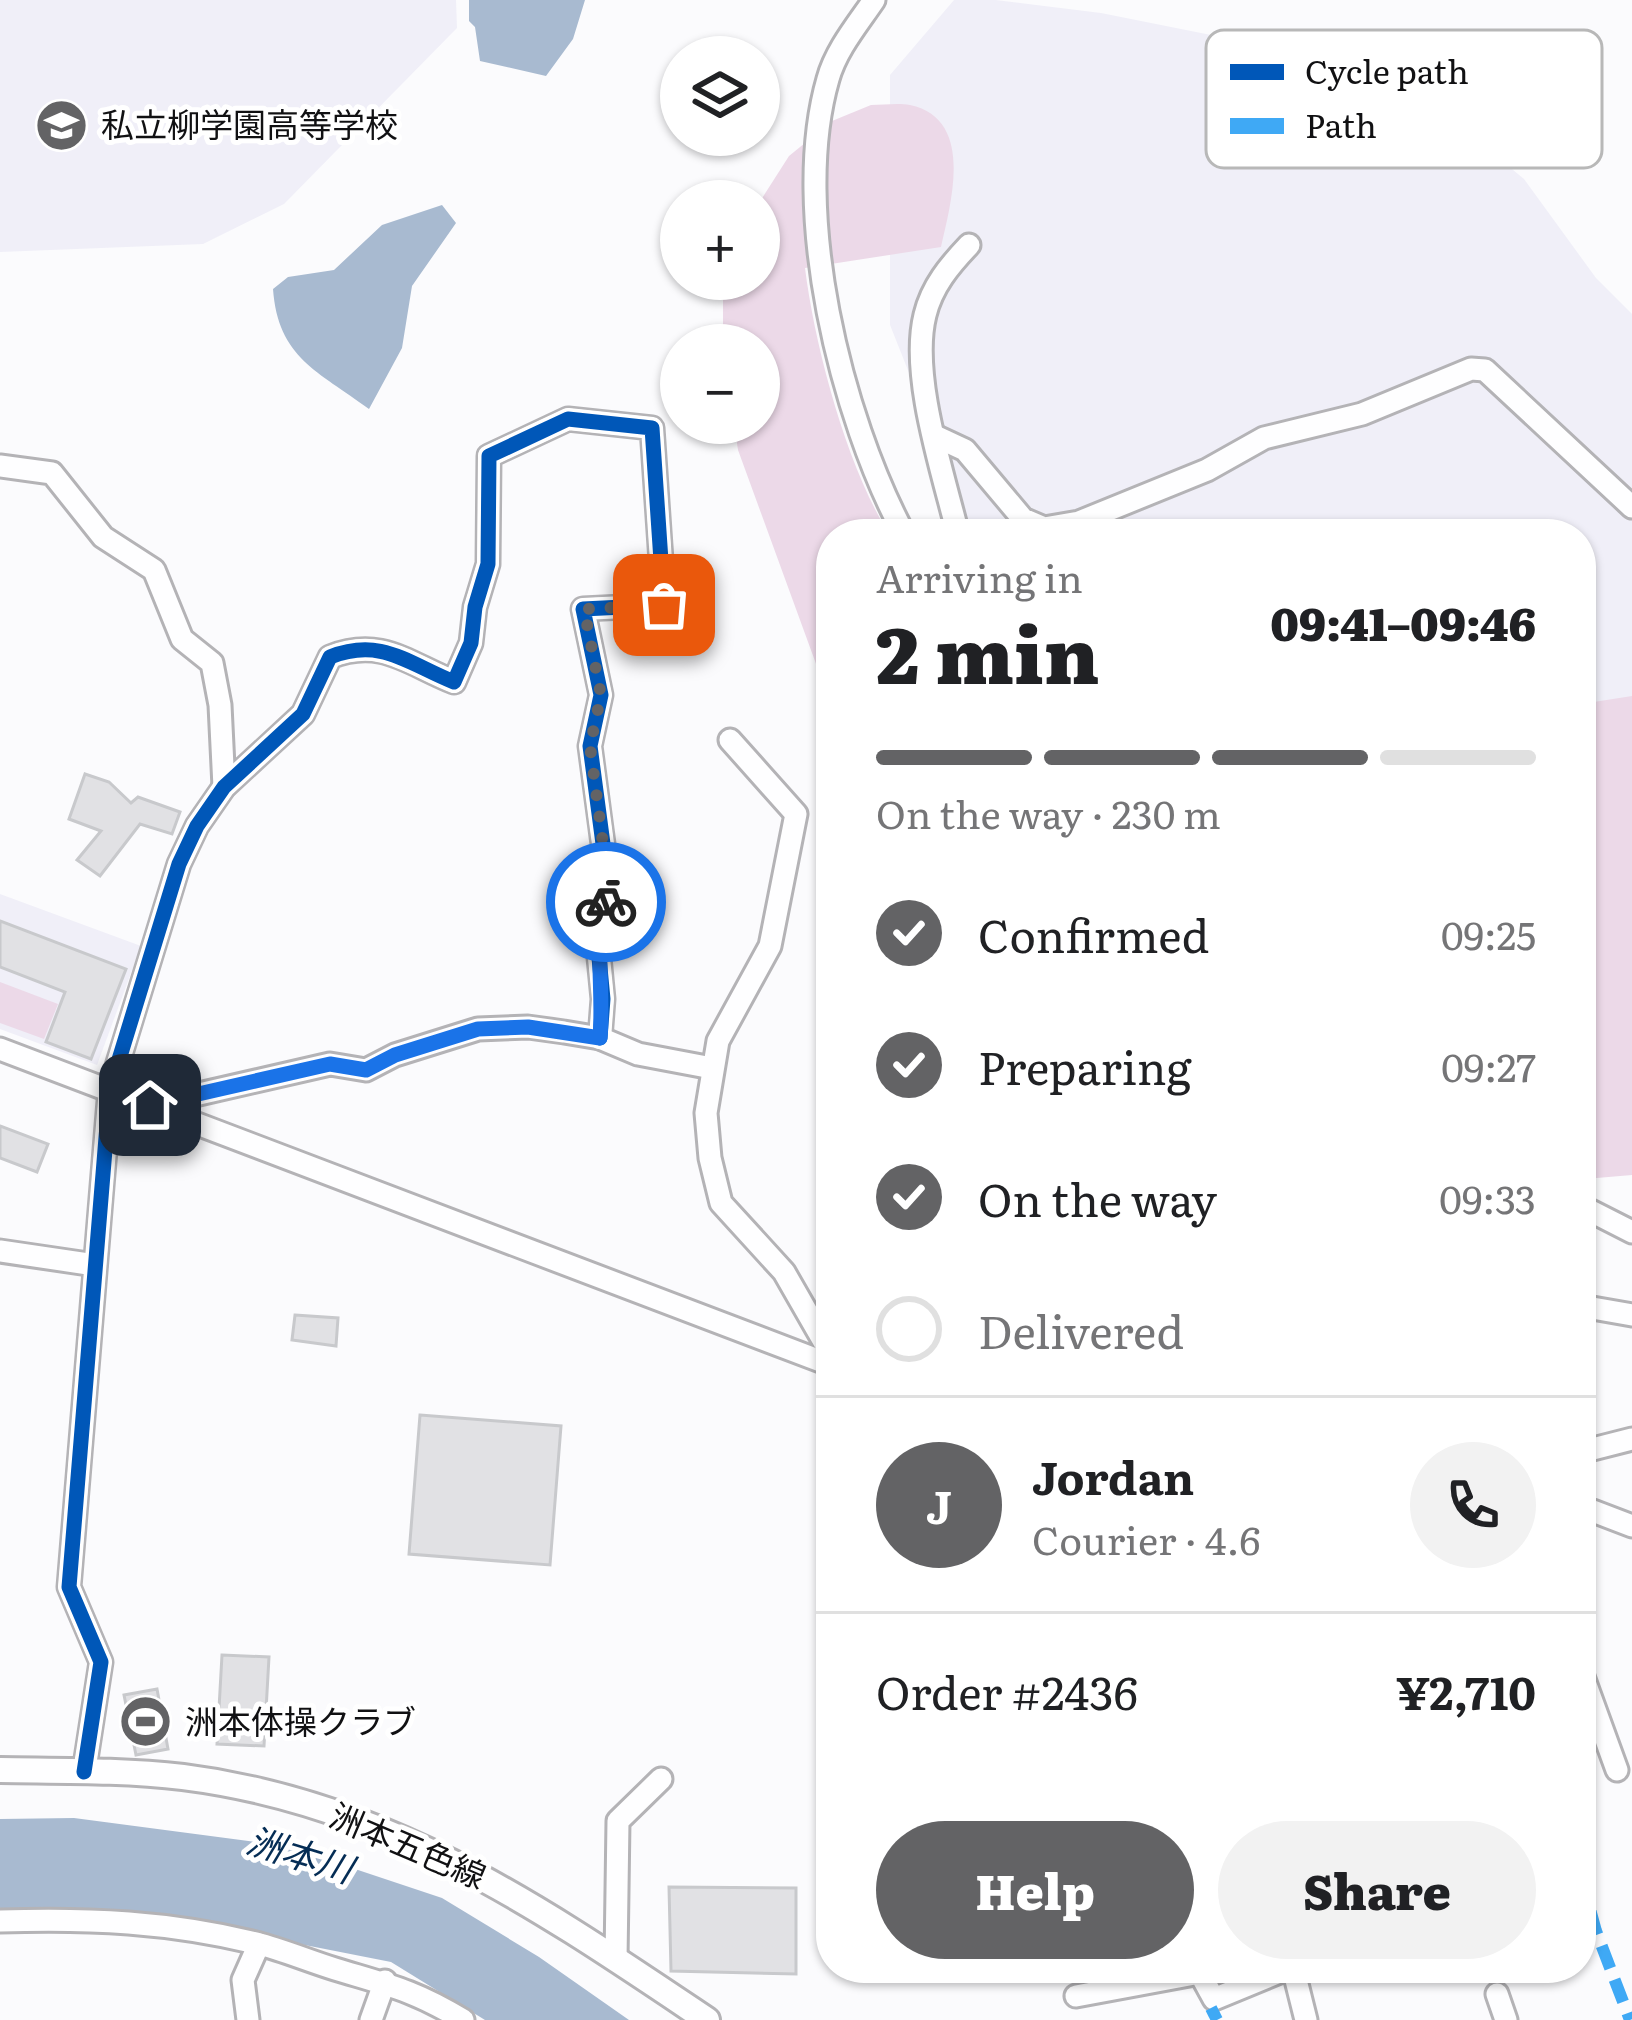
<!DOCTYPE html>
<meta charset="utf-8">
<style>
:root{--surface:#fff;--page:#f2f2f2;--text:#202124;--muted:#757577;--line:#e0e0e0;--accent:#636365}
body{margin:0;font-family:Literata,"Noto Sans JP",serif;background:var(--page);color:var(--text);height:100vh;display:flex;flex-direction:column;font-size:45px;white-space:nowrap}
*{box-sizing:border-box;margin:0}
p{font-size:39px;color:var(--muted)}
.icon{flex:none;width:66px;height:66px;fill:none;stroke:currentColor;stroke-width:2;stroke-linecap:round;stroke-linejoin:round}
.map{position:relative;flex:1;overflow:hidden}
.sheet{position:absolute;left:816px;top:519px;width:780px;height:1464px;display:flex;flex-direction:column;background:var(--surface);border-radius:48px;box-shadow:0 3px 9px #0004}
.sheet>*{flex:none}
.fabs{position:absolute;left:660px;top:36px;display:grid;gap:24px}
.fabs a{display:grid;place-items:center;width:120px;height:120px;border-radius:50%;background:var(--surface);box-shadow:0 3px 9px #0004;font-size:60px}
.pin{position:absolute;display:grid;place-items:center;width:102px;height:102px;color:#fff;margin:-51px;border-radius:24px;box-shadow:0 6px 18px #0006}
.courier{position:absolute;display:grid;place-items:center;width:120px;height:120px;margin:-60px;border:9px solid #1a73e8;border-radius:50%;background:#fff;color:#222;box-shadow:0 3px 15px #0007}
.overview em{font-style:normal;font-weight:800}
.overview div{display:flex;flex-direction:column-reverse}
.overview{display:flex;align-items:center;justify-content:space-between;height:204px;padding:0 60px}
h1{font-size:78px;font-weight:800;line-height:90px}
.bar{display:grid;grid-template-columns:repeat(4,1fr);gap:18px 12px;align-content:center;height:144px;padding:0 60px}
.bar i{height:15px;border-radius:9px;background:var(--line)}
.bar .selected{background:var(--accent)}
.bar p{grid-column:span 4}
.line{display:flex;align-items:center;gap:30px;padding:0 60px;border-top:3px solid var(--line)}
.line div{flex:1}
.round{display:grid;place-items:center;flex:none;width:126px;height:126px;border-radius:63px;background:var(--page)}
ol{padding:0 60px;list-style:none}
li{display:flex;align-items:center;gap:36px;height:132px}
li p{margin-inline-start:auto}
li .icon{padding:12px;border-radius:50%;background:var(--accent);color:#fff;stroke-width:4}
li:last-child{color:var(--muted)}
li i{width:66px;height:66px;border:6px solid var(--line);border-radius:50%}
.cta{display:flex;gap:24px;margin-top:auto;padding:24px 60px}
.cta a{flex:1;height:138px;border-radius:72px;background:var(--accent);color:#fff;font-size:48px;font-weight:800;line-height:138px;text-align:center}
.cta a+a{background:var(--page);color:var(--text)}
.map>svg:first-child{display:block}
</style>
<div class="map">
<svg width="1632" height="2020" viewBox="0 0 1632 2020">
<rect width="100%" height="100%" fill="#fbfbfd"/>
<g fill="#f0eff8">
<polygon points="0,0 456,0 457,28 284,204 203,244 0,252"/>
<polygon points="954,0 996,0 1101,13 1246,42 1420,93 1524,179 1596,278 1632,314 1632,871 1581,925 1581,534 973,534 890,325 890,75"/>
<polygon points="0,894 141,946 97,1065 0,1029"/>
</g>
<g fill="#ecd9e8">
<path d="M871 105C883 105 898 103 910 105 975 119 951 202 941 247L805 268C815 348 847 467 889 534H831V705L738 450 734 423H759V345H723V279H759V203L789 156 832 121Z"/>
<polygon points="1632,696 1632,1175 1585,1179 1581,1178 1581,704"/>
<polygon points="0,982 58,1004 44,1039 0,1023"/>
</g>
<g fill="#a8bad0">
<polygon points="469,0 585,0 573,39 546,76 480,61 475,27 469,21"/>
<path d="M442 205 456 223 412 286 402 348 369 409C318 371 278 358 273 289L288 277 334 270 382 225Z"/>
<polygon points="74,1818 286,1846 442,1898 539,1957 629,2020 485,2020 391,1962 147,1914 0,1915 0,1819"/>
</g>
<g fill="#e1e1e4" stroke="#c8c9cc" stroke-width="3">
<polygon points="85,774 109,782 131,803 138,797 180,812 172,834 140,824 100,876 77,860 101,831 69,819"/>
<polygon points="0,921 126,969 91,1059 46,1042 65,992 0,967"/>
<polygon points="0,1126 48,1144 37,1172 0,1158"/>
<polygon points="295,1315 338,1318 336,1346 292,1340"/>
<polygon points="420,1415 561,1426 550,1565 409,1554"/>
<polygon points="222,1655 269,1657 264,1746 217,1744"/>
<polygon points="157,1689 168,1749 136,1755 124,1695"/>
<polygon points="669,1887 796,1888 796,1974 671,1971"/>
</g>
<g fill="none" stroke-linecap="round" stroke-linejoin="round">
<defs>
<g id="minor">
<path d="M874 0C857 25 836 50 828 79 790 210 841 417 904 534"/>
<polyline points="935,436 965,450 1023,519 1044,528 1079,522 1207,470 1264,438 1362,414 1471,369 1485,370 1632,507"/>
<polyline points="0,466 52,473 103,537 154,570 182,639 212,663 220,705 224,787"/>
<path d="M958 534C943 473 910 375 925 315 932 286 950 265 969 245"/>
<polyline points="730,740 796,814 770,946 718,1041 706,1113 710,1158 721,1203 784,1272 831,1354"/>
<polyline points="0,1049 831,1365"/>
<polyline points="151,1105 330,1064 366,1070 395,1055 478,1029 528,1027 564,1032 600,1038 638,1054 712,1068"/>
<polyline points="1581,1206 1632,1232"/>
<polyline points="0,1251 95,1265"/>
<polyline points="1581,1306 1632,1315"/>
<polyline points="1581,1452 1632,1439"/>
<polyline points="1581,1511 1593,1511 1632,1526"/>
<polyline points="1581,1671 1617,1770"/>
<path d="M84 1772 101 1662 69 1587 110 1089 179 864 197 826 224 787 303 714 330 657C381 637 407 663 454 682L471 643 475 607 488 564 489 456 568 419 652 428 664 605 583 609 601 695 590 746 609 889 597 937 603 999 600 1038"/>
<path d="M0 1921C88 1918 170 1922 256 1943 283 1950 309 1961 335 1969 388 1985 414 1990 463 2020"/>
<polyline points="616,1959 618,1821 661,1779"/>
<polyline points="1197,1968 1214,1999 1289,1968"/>
<polyline points="1293,1968 1306,2020"/>
<polyline points="1497,1994 1506,2020"/>
<polyline points="1076,1996 1200,1973"/>
<polyline points="248,2020 243,1980 259,1944"/>
<polyline points="371,2020 385,1981"/>
</g>
<path id="major" d="M0 1770C61 1771 122 1770 183 1777 389 1803 540 1908 707 2020"/>
</defs>
<use href="#minor" stroke="#b4b3b6" stroke-width="27"/>
<use href="#major" stroke="#b4b3b6" stroke-width="30"/>
<use href="#minor" stroke="#fefeff" stroke-width="21"/>
<use href="#major" stroke="#fefeff" stroke-width="24"/>
<g stroke="#3fa9f5" stroke-width="12" stroke-dasharray="24 12" stroke-linecap="butt">
<polyline points="1581,1877 1596,1931 1630,2020"/>
<polyline points="1211,2008 1217,2020"/>
</g>
<defs>
<path id="cycleway" d="M84 1772 101 1662 69 1587 110 1089 179 864 197 826 224 787 303 714 330 657C381 637 407 663 454 682L471 643 475 607 488 564 489 456 568 419 652 428 664 605 583 609 601 695 590 746 609 889 597 937 603 999 600 1038"/>
</defs>
<use href="#cycleway" stroke="#fff" stroke-width="22"/>
<use href="#cycleway" stroke="#0057b8" stroke-width="15"/>
</g>
<g fill="none" stroke-linecap="round" stroke-linejoin="round">
<polyline stroke="#636365" stroke-width="12" stroke-dasharray="0 21.6" points="606,902 609,889 590,746 601,695 584,609 664,605"/>
<path stroke="#1a73e8" stroke-width="15" d="M150 1105 330 1064 366 1070 395 1055 478 1029 528 1027 600 1038C604 990 594 949 606 902"/>
</g>
<defs>
<symbol id="school-disc" viewBox="-11 -11 22 22"><circle r="9.5" fill="#636365" stroke="#fff"/><path d="M0-5L7-2L0 1L-7-2ZM-4 1L0 2.5L4 1V4Q0 6-4 4Z" fill="#fff"/></symbol>
<symbol id="stadium-disc" viewBox="-11 -11 22 22"><circle r="9.5" fill="#636365" stroke="#fff"/><path d="M0-5a6.5 5 0 1 0 0 10a6.5 5 0 1 0 0-10ZM-3.5-1.8h7v3.6h-7Z" fill="#fff"/></symbol>
</defs>
<g fill-rule="evenodd">
<use href="#school-disc" x="32" y="96" width="59" height="59"/>
<use href="#stadium-disc" x="116" y="1692" width="59" height="59"/>
</g>
<g text-anchor="middle" stroke-width="10" stroke-linejoin="round" paint-order="stroke">
<g font-size="33" fill="#111113" stroke="#fff" text-anchor="start">
<text x="101" y="137">私立柳学園高等学校</text>
<text x="185" y="1734">洲本体操クラブ</text>
</g>
<g font-size="33" fill="#111113" stroke="#fff">
<text transform="translate(408 1846) rotate(23)" y="12">洲本五色線</text>
</g>
<g font-size="36" font-style="italic" fill="#052d55" stroke="#fff">
<text transform="translate(300 1855) rotate(17)" y="13">洲本川</text>
</g>
</g>
<rect x="1206" y="30" width="396" height="138" rx="18" fill="#fff" stroke="#b8b8b8" stroke-width="3"/>
<rect x="1230" y="64" width="54" height="16" fill="#0057b8"/>
<rect x="1230" y="118" width="54" height="16" fill="#3fa9f5"/>
<g font-size="33" fill="#111113">
<text x="1305" y="84">Cycle path</text>
<text x="1305" y="138">Path</text>
</g>
</svg>
<div class="fabs">
<a><svg class="icon" aria-label="layers" viewBox="0 0 24 24"><path d="M12 4l9 5-9 5-9-5zM3 14l9 5 9-5"/></svg></a>
<a>+</a>
<a>−</a>
</div>
<div class="pin" style="left:664px;top:605px;background:#ea580c"><svg class="icon" aria-label="bag" viewBox="0 0 24 24"><path d="M5 8h14l-1 12H6zM9 8a3 3 0 0 1 6 0"/></svg></div>
<div class="pin" style="left:150px;top:1105px;background:#1f2937"><svg class="icon" aria-label="home" viewBox="0 0 24 24"><path d="M3 11l9-7 9 7M6 9v11h12V9"/></svg></div>
<div class="courier" style="left:606px;top:902px"><svg class="icon" aria-label="bike" viewBox="0 0 24 24"><circle cx="6" cy="16" r="4"/><circle cx="18" cy="16" r="4"/><path d="M6 16l4-8h5l3 8M10 8l3 8H6M13 5h3"/></svg></div>
<section class="sheet">
<div class="overview"><div><h1>2 min</h1><p>Arriving in</p></div><em>09:41–09:46</em></div>
<div class="bar"><i class="selected"></i><i class="selected"></i><i class="selected"></i><i></i><p>On the way · 230 m</p></div>
<ol>
<li><svg class="icon" aria-label="check" viewBox="0 0 24 24"><path d="M5 12l5 5 9-10"/></svg>Confirmed<p>09:25</p></li>
<li><svg class="icon" aria-label="check" viewBox="0 0 24 24"><path d="M5 12l5 5 9-10"/></svg>Preparing<p>09:27</p></li>
<li><svg class="icon" aria-label="check" viewBox="0 0 24 24"><path d="M5 12l5 5 9-10"/></svg>On the way<p>09:33</p></li>
<li><i></i>Delivered</li>
</ol>
<div class="line" style="height:216px"><b class="round" style="background:var(--accent);color:#fff">J</b><div><b>Jordan</b><p>Courier · 4.6</p></div><a class="round"><svg class="icon" aria-label="phone" viewBox="0 0 24 24"><path d="M5 4h4l2 5-3 2q2 4 5 5l2-3 5 2v4C11 20 4 13 5 4z"/></svg></a></div>
<div class="line" style="height:156px"><div>Order #2436</div><b>¥2,710</b></div>
<div class="cta"><a>Help</a><a>Share</a></div>
</section>
</div>
